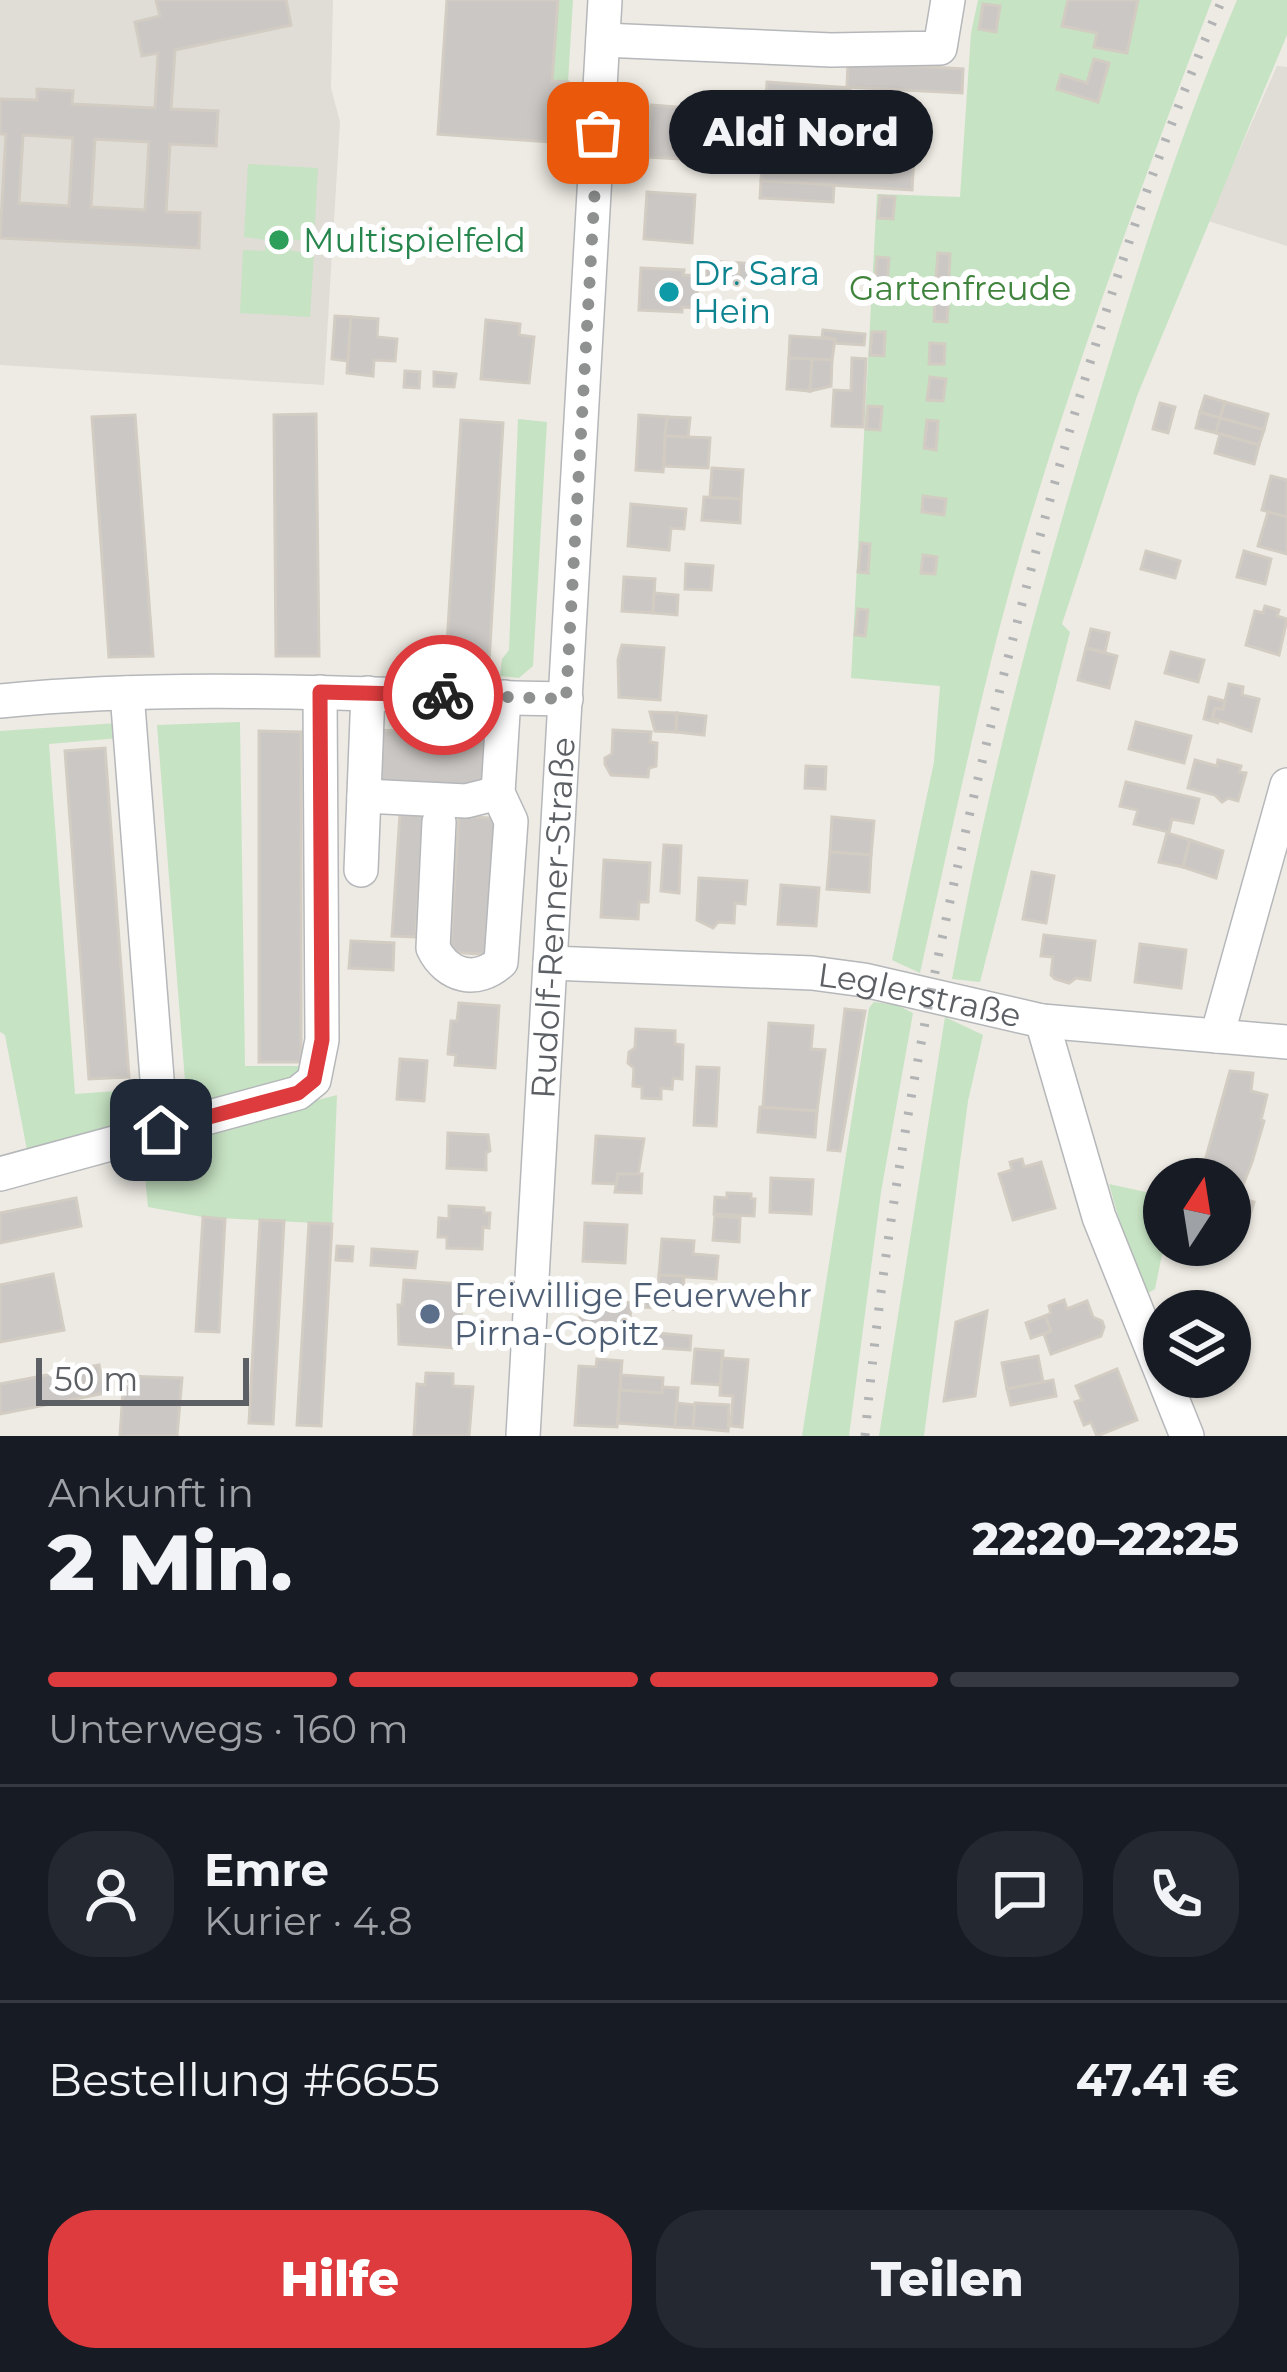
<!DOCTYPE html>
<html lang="de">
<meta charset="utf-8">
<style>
:root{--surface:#171b24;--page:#242831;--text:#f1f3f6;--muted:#9ea1a6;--line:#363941;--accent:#dd3b3d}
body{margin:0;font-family:Montserrat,sans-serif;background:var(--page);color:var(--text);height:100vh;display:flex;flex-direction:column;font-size:45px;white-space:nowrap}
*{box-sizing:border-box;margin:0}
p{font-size:39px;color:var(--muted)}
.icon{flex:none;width:66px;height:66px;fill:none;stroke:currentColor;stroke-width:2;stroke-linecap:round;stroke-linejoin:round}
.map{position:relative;height:1436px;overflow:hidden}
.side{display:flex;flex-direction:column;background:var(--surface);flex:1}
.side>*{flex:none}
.needle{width:78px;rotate:12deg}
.tools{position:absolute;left:1143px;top:1158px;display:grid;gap:24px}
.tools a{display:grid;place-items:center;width:108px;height:108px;border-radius:50%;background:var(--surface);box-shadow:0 3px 9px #0004;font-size:60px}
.scale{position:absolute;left:36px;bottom:30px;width:213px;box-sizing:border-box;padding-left:12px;border:6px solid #5c6064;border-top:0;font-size:33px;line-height:42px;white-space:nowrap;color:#5c6064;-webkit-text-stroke:9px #fff;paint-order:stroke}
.pin{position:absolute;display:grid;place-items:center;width:102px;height:102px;color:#fff;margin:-51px;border-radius:24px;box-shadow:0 6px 18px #0006}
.courier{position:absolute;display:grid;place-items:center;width:120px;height:120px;margin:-60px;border:9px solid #dd3b3d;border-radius:50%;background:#fff;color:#222;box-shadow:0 3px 15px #0007}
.bubble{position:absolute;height:84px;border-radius:42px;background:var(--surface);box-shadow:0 3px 9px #0004;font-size:39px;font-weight:800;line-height:84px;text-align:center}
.overview em{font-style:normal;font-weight:800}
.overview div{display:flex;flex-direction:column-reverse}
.overview{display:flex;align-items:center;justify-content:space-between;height:204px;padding:0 48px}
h1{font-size:78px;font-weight:800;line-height:90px}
.bar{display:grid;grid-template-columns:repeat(4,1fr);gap:18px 12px;align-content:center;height:144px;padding:0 48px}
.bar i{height:15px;border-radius:9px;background:var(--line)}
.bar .selected{background:var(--accent)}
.bar p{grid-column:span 4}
.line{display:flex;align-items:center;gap:30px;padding:0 48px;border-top:3px solid var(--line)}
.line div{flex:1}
.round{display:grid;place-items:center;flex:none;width:126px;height:126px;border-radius:48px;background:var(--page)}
.action{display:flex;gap:24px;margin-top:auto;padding:24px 48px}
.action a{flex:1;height:138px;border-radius:48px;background:var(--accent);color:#fff;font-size:48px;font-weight:800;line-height:138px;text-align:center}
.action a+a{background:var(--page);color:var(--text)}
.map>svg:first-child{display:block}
</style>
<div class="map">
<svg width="1287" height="1436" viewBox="0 0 1287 1436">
<rect width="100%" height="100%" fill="#eeebe4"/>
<g fill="#e0dcd6">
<polygon points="0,0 333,0 331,88 340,122 324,385 0,365"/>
<polygon points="1277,66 1287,67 1287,246 1208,221"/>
</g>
<g fill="#c6e3c3">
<polygon points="558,0 573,0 568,82 552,81"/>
<path d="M978 0H1212C1146 173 1082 346 1029 523 984 671 954 823 920 973L892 960 934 762 940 686 851 678 877 194 960 197 971 33Z"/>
<path d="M1237 0H1287V35L1137 396 1062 624 1070 632 980 982 952 979C987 784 1038 594 1096 405 1137 268 1181 131 1237 0Z"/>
<polygon points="248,164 318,168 314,241 292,240 291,251 314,253 310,317 240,313 243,250 265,251 266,240 244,237"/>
<polygon points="518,419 547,422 533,666 519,678 500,676 502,659 509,650"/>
<polygon points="240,722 245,1066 300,1066 299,1088 201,1111 187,1106 157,725"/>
<polygon points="118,723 120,738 49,744 75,1094 130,1090 114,1118 135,1129 27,1150 5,1035 0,1032 0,731"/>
<polygon points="874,1002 897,1005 913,1013 881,1192 849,1436 802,1436 869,1008"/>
<polygon points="945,1017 983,1035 968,1101 924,1436 879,1436"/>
<polygon points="337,1095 332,1224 203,1217 148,1207 142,1145"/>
<polygon points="1109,1184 1164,1196 1164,1245 1155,1289 1141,1297"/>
</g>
<g fill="#cbc7c4" stroke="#d2ccc3" stroke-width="3" fill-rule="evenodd">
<path d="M156 0H286L291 25 175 50 171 109 218 111 216 146 170 144 166 212 200 213 199 248 0 238 6 134H0V99L37 100V89L73 91 72 104 155 108 158 53 142 56 135 22 160 16ZM23 135 73 138 69 206 19 203ZM95 139 149 142 145 210 91 207Z"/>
<polygon points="447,0 558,0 552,81 568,82 564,143 438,134"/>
<polygon points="1068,0 1138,0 1127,53 1094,47 1097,33 1062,26"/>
<polygon points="983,4 1000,6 996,32 979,29"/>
<polygon points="1094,59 1109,63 1098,102 1057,89 1061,75 1087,83"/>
<polygon points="848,62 963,69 962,93 847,87"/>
<polygon points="767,82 850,88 849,108 766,103"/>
<polygon points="651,105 701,109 700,127 705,127 699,160 647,157"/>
<polygon points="701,109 714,110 713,128 700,127"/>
<polygon points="837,117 916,121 912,190 761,181 763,144 835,148"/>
<polygon points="761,181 834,185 833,202 760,198"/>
<polygon points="647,192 695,195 692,243 644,239"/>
<polygon points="880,196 895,197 893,219 878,218"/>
<polygon points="938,253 950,254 949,278 936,278"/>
<polygon points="877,257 889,258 887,286 875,285"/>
<polygon points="706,261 739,263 738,285 705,283"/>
<polygon points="739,263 761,264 760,282 738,281"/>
<polygon points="641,268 684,270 683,275 698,276 696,308 682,307 682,312 639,310"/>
<polygon points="935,296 949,297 947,322 934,321"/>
<polygon points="335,316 351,317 348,361 332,359"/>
<polygon points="351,317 378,319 377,337 397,339 395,361 374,360 373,376 347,373"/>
<polygon points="486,320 520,324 519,335 534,337 529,383 481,379"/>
<polygon points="823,330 865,334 864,345 834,343 835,339 822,337"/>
<polygon points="872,332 885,332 884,356 870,355"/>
<polygon points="790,336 835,339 832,360 789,358"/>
<polygon points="930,343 945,344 944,364 929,364"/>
<polygon points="789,358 812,359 810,391 787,389"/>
<polygon points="852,358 866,359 863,427 832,426 834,390 851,391"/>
<polygon points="812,359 832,360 831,386 810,391"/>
<polygon points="405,371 420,372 419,388 404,387"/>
<polygon points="434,372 456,374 454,387 434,386"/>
<polygon points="930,377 946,379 943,401 927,400"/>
<polygon points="1205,396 1225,402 1220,418 1200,412"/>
<polygon points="1225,402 1268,414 1264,430 1220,418"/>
<polygon points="1160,403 1175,407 1168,433 1153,429"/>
<polygon points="868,406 882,407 880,430 866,429"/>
<polygon points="1200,412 1220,418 1216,433 1196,428"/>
<polygon points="316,414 319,656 276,656 274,415"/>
<polygon points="135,415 153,656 109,657 92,417"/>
<polygon points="639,415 667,417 663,472 636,470"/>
<polygon points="667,417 690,418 688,437 665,436"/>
<polygon points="1220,418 1264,430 1259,445 1216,433"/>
<polygon points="461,420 503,423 489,663 446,660"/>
<polygon points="927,420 938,421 936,450 924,448"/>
<polygon points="1220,434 1259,445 1254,464 1215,453"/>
<polygon points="665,436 710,438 708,468 664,466"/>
<polygon points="712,468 743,470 741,499 710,497"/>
<polygon points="1271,476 1287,480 1287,517 1262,510"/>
<polygon points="923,496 946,499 944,515 922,512"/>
<polygon points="704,497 741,499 740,523 702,520"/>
<polygon points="631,504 686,509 684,529 671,528 669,550 628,546"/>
<polygon points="1268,512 1287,517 1287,554 1258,546"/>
<polygon points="861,543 870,544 868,573 858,572"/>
<polygon points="1146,551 1180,561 1175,578 1141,569"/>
<polygon points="1244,551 1271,559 1265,584 1237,577"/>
<polygon points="923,555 937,557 935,574 921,573"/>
<polygon points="686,564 713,566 711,590 685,589"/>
<polygon points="624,577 655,579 653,613 622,611"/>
<polygon points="654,593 678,595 677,615 653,613"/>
<polygon points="1265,606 1279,610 1277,616 1287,619 1279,655 1246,645 1255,611 1263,613"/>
<polygon points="858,609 868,610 865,636 855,635"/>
<polygon points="1091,629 1109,633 1105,652 1086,648"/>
<polygon points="622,645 664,648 660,700 619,697 618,660"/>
<polygon points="1086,648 1117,656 1109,688 1078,680"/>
<polygon points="1171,652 1204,660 1198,682 1165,673"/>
<polygon points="1229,684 1243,687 1242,695 1259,699 1251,731 1212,718 1215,708 1223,709"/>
<polygon points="1209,697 1225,701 1223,709 1215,708 1212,718 1219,723 1204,719"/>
<polygon points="650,712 677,713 676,732 655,731"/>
<polygon points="677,713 706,716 704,735 676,732"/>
<polygon points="419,718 447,720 446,733 489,736 486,790 376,784 379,730 418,732"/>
<polygon points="1136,722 1191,736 1184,763 1129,749"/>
<polygon points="613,730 651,732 650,742 657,743 656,766 649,768 648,777 611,775 605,764 605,758 612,754"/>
<polygon points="259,731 301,732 301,1062 259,1062"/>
<polygon points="105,748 129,1077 89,1079 65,751"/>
<polygon points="1195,760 1217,766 1218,760 1241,766 1239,772 1246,773 1238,801 1228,798 1222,802 1215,795 1188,788"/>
<polygon points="806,766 826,767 825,789 805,788"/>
<polygon points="1126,782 1199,799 1193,823 1172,819 1169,832 1134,824 1138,810 1120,806"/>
<polygon points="400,814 423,815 416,937 392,936"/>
<polygon points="459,816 503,819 494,955 450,952"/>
<polygon points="832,817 874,821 871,855 830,852"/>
<polygon points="1167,833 1190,840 1183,867 1159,862"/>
<polygon points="1190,840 1223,851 1216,878 1183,867"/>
<polygon points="664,845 681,846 679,893 661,891"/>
<polygon points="830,852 871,855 869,892 827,889"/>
<polygon points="604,860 650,863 648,902 639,902 638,919 601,917"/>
<polygon points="1032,872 1054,876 1046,923 1023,919"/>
<polygon points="699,878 747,881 745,904 735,903 734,923 718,922 713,928 697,920"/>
<polygon points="781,885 819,888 816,926 778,924"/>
<polygon points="1044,935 1095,941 1090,980 1076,978 1069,983 1055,979 1051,975 1053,957 1041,956"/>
<polygon points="351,941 394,943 393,970 349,968"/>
<polygon points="1140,944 1186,950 1181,988 1135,982"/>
<polygon points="459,1003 499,1006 495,1068 455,1065 456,1055 448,1054 451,1021 457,1021"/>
<polygon points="845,1009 865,1011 840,1151 828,1150"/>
<polygon points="769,1023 813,1026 811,1049 825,1050 817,1111 763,1107"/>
<polygon points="636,1029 675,1031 675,1044 683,1045 682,1079 673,1078 672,1089 661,1088 661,1099 642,1098 642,1087 633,1086 634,1068 628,1063 629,1052 635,1048"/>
<polygon points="400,1059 427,1061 424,1101 397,1099"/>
<polygon points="697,1067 719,1068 716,1126 694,1125"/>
<polygon points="1230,1071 1253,1073 1251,1091 1267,1095 1261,1120 1264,1121 1252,1162 1243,1185 1235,1183 1231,1195 1254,1202 1246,1228 1230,1224 1230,1179 1200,1179"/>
<polygon points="760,1107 817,1111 815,1137 758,1132"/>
<polygon points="448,1133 488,1135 490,1151 486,1153 486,1170 447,1168"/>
<polygon points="596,1136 644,1139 638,1175 618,1174 617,1184 593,1183"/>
<polygon points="1022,1159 1024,1167 1041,1162 1055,1208 1013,1220 999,1174 1012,1170 1010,1162"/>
<polygon points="618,1174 642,1174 641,1193 615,1192"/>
<polygon points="771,1178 813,1180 811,1214 770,1212"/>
<polygon points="727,1193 751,1194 751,1199 755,1199 754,1216 714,1214 715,1197 727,1198"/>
<polygon points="76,1198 81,1226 0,1243 0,1213"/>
<polygon points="449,1206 484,1208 484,1213 490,1213 489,1228 483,1227 482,1249 447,1248 447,1237 438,1237 439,1218 449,1219"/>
<polygon points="715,1216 740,1218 739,1242 713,1240"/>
<polygon points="203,1217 225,1219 219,1332 196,1331"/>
<polygon points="260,1220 284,1221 273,1424 249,1423"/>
<polygon points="309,1223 332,1224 321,1426 297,1425"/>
<polygon points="585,1223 627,1225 625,1263 583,1261"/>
<polygon points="662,1239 694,1241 693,1254 718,1256 716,1279 659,1275"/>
<polygon points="1181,1245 1216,1245 1212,1258 1179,1250"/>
<polygon points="337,1246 353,1247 352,1261 336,1260"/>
<polygon points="372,1249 417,1252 415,1268 371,1265"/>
<polygon points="53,1274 64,1330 0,1342 0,1285"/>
<polygon points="659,1275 684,1276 682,1310 645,1307 646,1286 658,1287"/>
<polygon points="404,1280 460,1284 462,1323 458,1323 456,1348 399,1344 398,1305 402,1305"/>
<polygon points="582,1290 625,1293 624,1302 631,1303 630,1319 623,1318 622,1334 579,1331"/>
<polygon points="1064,1300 1067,1309 1087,1301 1093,1317 1102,1321 1104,1327 1101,1336 1051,1354 1044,1334 1051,1331 1045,1316 1051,1313 1049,1306"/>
<polygon points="987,1311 975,1396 944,1401 956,1322"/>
<polygon points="1045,1316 1051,1331 1031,1338 1026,1323"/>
<polygon points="646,1332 691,1336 690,1350 645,1347"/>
<polygon points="695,1349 723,1351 720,1385 692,1383"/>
<polygon points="1038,1356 1043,1382 1007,1389 1002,1363"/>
<polygon points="722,1358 748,1360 742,1427 731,1426 733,1396 720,1395"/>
<polygon points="597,1359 622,1361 617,1427 575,1425 579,1366 596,1367"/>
<polygon points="99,1365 105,1393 0,1414 0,1384"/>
<polygon points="1117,1369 1137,1420 1097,1436 1091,1422 1084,1425 1075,1402 1082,1400 1076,1386"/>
<polygon points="426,1373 453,1374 453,1386 473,1387 469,1436 414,1436 417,1384 425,1385"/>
<polygon points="621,1375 663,1378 662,1393 620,1390"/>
<polygon points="124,1376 182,1378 177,1436 120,1436"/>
<polygon points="1053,1380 1056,1396 1011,1405 1007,1389"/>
<polygon points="662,1387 678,1388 675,1427 618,1423 620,1390 662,1393"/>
<polygon points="677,1403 695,1405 693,1428 675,1427"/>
<polygon points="695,1403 729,1405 728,1431 693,1428"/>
</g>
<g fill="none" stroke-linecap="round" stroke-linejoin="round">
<defs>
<g id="minor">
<polyline points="603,40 831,50 940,48 948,0"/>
<polyline points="127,693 161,1130"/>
<path d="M0 701C188 682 378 696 566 699"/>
<polyline points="364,796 466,801 498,793"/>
<path d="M439 822 433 948C447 977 477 984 501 962L511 821 498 793 504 697"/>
<polyline points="361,870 368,693"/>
<path id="s1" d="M550 963 812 973 864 980 1042 1021 1287 1042"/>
<polyline points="1042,1021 1099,1217 1187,1436"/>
<polyline points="1217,1036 1287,785"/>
<polyline points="0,1174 298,1093 314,1080 322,1040 320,692"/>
<path id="s2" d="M523 1436 605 0"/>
</g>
</defs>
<use href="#minor" stroke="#b5b7ba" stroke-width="36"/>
<use href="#minor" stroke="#fff" stroke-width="33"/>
<path stroke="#b2b3b4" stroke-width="9" stroke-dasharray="3 15" stroke-linecap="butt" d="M865 1436C890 1164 946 895 1015 631 1070 417 1134 203 1222 0"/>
</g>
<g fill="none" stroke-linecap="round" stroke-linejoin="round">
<polyline stroke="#8f9191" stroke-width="12" stroke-dasharray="0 21.6" points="443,695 566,699 598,133"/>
<polyline stroke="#dd3b3d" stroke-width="15" points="161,1130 298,1093 314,1080 322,1040 320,692 443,695"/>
</g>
<circle fill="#2e9e5b" stroke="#fff" stroke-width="4.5" cx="279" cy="240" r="12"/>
<circle fill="#0f9aa8" stroke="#fff" stroke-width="4.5" cx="669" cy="292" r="12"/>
<circle fill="#5c6f8a" stroke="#fff" stroke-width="4.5" cx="430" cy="1314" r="12"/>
<g text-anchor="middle" stroke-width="12" stroke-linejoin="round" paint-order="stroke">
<g font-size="33" fill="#27864d" stroke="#fff" text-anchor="start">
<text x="303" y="252">Multispielfeld</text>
</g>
<g font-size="33" fill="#0d838f" stroke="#fff" text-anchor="start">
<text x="693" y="285">Dr. Sara<tspan x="693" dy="38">Hein</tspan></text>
</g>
<g font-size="33" fill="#3f833c" stroke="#fff">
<text x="960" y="300">Gartenfreude</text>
</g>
<g font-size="33" fill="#5c6064" stroke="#fff">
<text dy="12" stroke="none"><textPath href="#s2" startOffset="519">Rudolf-Renner-Straße</textPath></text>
<text dy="12" stroke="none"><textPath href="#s1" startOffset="372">Leglerstraße</textPath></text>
</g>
<g font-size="33" fill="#4e5e75" stroke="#fff" text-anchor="start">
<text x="454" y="1307">Freiwillige Feuerwehr<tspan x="454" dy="38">Pirna-Copitz</tspan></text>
</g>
</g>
</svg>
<div class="tools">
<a><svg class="needle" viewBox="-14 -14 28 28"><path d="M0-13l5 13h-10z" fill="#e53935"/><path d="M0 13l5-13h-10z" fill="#9ea1a6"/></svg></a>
<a><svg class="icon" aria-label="layers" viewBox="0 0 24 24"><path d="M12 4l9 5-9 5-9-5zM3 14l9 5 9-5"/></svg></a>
</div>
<div class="scale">50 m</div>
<div class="pin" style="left:598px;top:133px;background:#ea580c"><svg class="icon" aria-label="bag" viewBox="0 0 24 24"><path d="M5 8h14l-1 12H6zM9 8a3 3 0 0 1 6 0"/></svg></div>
<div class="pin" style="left:161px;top:1130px;background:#1f2937"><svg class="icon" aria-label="home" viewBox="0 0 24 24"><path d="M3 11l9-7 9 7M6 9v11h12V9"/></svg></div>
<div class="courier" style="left:443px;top:695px"><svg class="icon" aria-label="bike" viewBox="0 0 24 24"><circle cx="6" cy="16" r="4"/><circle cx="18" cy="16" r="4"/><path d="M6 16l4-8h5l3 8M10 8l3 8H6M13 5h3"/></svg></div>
<div class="bubble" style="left:669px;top:90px;width:264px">Aldi Nord</div>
</div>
<section class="side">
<div class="overview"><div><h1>2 Min.</h1><p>Ankunft in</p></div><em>22:20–22:25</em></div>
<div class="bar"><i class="selected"></i><i class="selected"></i><i class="selected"></i><i></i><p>Unterwegs · 160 m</p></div>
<div class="line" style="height:216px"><a class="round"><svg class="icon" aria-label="person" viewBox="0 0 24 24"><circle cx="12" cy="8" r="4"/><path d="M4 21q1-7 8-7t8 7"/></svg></a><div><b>Emre</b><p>Kurier · 4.8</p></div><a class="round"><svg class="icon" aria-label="chat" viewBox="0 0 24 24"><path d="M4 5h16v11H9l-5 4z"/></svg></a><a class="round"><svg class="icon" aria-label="phone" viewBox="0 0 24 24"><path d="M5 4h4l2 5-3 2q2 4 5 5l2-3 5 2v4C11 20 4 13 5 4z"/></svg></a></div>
<div class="line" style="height:156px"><div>Bestellung #6655</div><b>47.41 €</b></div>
<div class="action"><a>Hilfe</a><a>Teilen</a></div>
</section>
